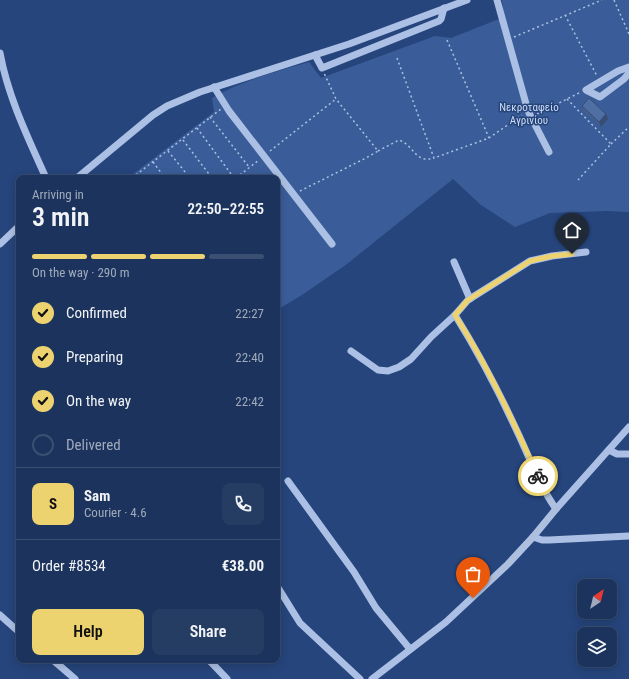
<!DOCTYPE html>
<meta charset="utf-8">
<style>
:root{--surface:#1c345d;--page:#253c63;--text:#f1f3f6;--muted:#a0aabc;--line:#3a4f72;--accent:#edd370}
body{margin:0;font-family:"Roboto Condensed",sans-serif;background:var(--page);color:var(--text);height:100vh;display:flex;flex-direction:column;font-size:15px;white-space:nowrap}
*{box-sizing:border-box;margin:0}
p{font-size:13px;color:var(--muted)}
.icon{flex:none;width:22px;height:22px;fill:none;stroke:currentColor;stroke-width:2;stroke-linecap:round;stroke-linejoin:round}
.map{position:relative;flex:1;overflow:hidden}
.panel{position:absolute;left:16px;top:175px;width:264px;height:488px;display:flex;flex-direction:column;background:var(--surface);border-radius:8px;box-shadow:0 2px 10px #0003,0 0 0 1px var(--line)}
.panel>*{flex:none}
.needle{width:26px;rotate:35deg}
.buttons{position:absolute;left:577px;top:579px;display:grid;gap:8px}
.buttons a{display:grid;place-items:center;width:40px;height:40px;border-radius:8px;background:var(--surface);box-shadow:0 2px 10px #0003,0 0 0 1px var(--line);font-size:20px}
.pin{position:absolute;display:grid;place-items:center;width:34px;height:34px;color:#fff;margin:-41px -17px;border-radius:50% 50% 50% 0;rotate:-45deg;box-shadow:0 0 4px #0007}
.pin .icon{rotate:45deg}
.courier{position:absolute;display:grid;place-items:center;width:40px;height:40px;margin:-20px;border:3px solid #edd370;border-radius:50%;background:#fff;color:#222;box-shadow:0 1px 5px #0007}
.headline em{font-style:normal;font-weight:600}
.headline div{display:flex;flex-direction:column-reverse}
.headline{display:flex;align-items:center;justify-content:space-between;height:68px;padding:0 16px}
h1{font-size:26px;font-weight:600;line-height:30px}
.bar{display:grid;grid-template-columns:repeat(4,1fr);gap:6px 4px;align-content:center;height:48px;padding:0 16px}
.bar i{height:5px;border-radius:3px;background:var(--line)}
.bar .active{background:var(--accent)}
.bar p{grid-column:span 4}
.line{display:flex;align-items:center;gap:10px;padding:0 16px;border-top:1px solid var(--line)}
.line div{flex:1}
.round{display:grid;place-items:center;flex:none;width:42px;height:42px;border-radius:8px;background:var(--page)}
ol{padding:0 16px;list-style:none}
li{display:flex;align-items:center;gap:12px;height:44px}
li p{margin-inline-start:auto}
li .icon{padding:4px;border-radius:50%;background:var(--accent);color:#111;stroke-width:4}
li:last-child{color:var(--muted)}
li i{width:22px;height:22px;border:2px solid var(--line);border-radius:50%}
.button{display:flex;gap:8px;margin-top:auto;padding:8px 16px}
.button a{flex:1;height:46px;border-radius:8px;background:var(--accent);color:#111;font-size:16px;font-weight:600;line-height:46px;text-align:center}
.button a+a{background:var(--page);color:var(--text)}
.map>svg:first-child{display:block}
</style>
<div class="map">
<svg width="629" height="679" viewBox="0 0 629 679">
<rect width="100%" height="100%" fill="#26457c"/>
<path fill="#3a5d99" d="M502 0H629V212L607 211 550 213 515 227 481 205 453 179 347 264 302 295 277 310V178H128L214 112 212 98C242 80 276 72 309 62L321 78 435 36 451 38 504 17Z"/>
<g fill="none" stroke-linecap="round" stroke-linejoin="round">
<g stroke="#abc0e4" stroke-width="1.5" stroke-dasharray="2 3" stroke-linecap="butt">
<polyline points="614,0 629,34"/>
<polyline points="565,15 597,76"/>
<polyline points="514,37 602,0"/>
<polyline points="447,40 489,138"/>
<polyline points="397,58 434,158 489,138 522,115"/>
<polyline points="567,99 611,144 578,180"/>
<polyline points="537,114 581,92"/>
<polyline points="210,117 249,167"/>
<polyline points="197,128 234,178"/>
<polyline points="183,140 212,178"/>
<polyline points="611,144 629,127"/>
<polyline points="168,151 190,178"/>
<polyline points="270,151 336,99"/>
<path d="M378 151 399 140C414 145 415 164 434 158"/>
<polyline points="153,162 165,178"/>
<polyline points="132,178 221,109"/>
<polyline points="236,178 259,160"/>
<polyline points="300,191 366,158 378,151 336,99 324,73"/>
</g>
<g stroke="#abc0e4" stroke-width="7">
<polyline points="497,0 528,111 549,152"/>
<path d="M0 53C8 97 28 138 46 178"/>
<polyline points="315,55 322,68 439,21 441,19 444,8"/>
<polyline points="629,67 618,71 586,90 600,97 624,79 629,73"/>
<polyline points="214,87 229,111 332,244"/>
<polyline points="77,178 153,115 167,106 200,92 349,44 467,0"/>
<polyline points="0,244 19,226"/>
<polyline points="454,262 470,299"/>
<path d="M455 315C478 352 498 390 516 429 529 456 539 485 556 509"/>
<polyline points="351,351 378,370 388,371 399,367 411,359 431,337 455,315 468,300 530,261 552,256 586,252"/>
<polyline points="609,450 617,454 629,454"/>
<polyline points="288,481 354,572 376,608 410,649"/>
<polyline points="533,537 542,540 549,540 629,536"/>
<polyline points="277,586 300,623 360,679"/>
<polyline points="0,615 19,632"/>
<polyline points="53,660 75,679"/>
<polyline points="209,660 227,679"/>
<polyline points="372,679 446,622 508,564 533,537 556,509 629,427"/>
</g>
</g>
<polygon fill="#445f8d" points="582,106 606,114 608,119 601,127 583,111"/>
<polygon fill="#374d73" points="606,114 608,119 601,127 599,122"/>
<polygon fill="#4f6ea4" stroke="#374d73" points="589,98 606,114 599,122 582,106"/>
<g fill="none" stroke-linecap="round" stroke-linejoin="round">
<path stroke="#b3bed1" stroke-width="4" stroke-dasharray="0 7.2" d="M473 598C503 570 530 541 556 509L547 494 538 476"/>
<path stroke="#edd370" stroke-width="5" d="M538 476C513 421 488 366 455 315L468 300 530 261 552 256 572 254"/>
</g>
<g text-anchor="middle" stroke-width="3" stroke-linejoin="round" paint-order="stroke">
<g font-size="11" fill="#cddcf4" stroke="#26457c">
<text x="529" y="111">Νεκροταφείο<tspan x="529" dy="13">Αγρινίου</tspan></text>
</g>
</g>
</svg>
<div class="buttons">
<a><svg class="needle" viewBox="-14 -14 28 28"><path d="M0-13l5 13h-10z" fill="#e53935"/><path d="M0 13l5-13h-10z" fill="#a0aabc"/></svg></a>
<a><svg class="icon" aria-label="layers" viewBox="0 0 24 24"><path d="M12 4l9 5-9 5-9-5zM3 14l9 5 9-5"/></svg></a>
</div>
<div class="pin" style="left:473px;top:598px;background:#ea580c"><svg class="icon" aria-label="bag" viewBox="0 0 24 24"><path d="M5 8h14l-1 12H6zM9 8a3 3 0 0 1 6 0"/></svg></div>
<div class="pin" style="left:572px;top:254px;background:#1f2937"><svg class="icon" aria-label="home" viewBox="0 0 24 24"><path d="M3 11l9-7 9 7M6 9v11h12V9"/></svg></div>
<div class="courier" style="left:538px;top:476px"><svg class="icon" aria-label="bike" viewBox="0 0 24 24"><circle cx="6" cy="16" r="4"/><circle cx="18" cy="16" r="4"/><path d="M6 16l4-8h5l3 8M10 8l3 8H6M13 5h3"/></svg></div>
<section class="panel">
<div class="headline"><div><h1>3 min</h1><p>Arriving in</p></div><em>22:50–22:55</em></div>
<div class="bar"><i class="active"></i><i class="active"></i><i class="active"></i><i></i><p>On the way · 290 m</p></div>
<ol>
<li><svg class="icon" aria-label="check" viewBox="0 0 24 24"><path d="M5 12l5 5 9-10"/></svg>Confirmed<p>22:27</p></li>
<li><svg class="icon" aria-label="check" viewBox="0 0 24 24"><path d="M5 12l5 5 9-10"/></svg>Preparing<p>22:40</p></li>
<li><svg class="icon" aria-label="check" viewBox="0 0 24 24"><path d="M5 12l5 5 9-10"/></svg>On the way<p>22:42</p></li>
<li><i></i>Delivered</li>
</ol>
<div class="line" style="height:72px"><b class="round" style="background:var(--accent);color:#111">S</b><div><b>Sam</b><p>Courier · 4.6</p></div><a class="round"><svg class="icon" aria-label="phone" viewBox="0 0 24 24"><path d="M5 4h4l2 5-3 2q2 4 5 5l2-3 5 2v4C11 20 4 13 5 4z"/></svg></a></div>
<div class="line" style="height:52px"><div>Order #8534</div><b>€38.00</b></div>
<div class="button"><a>Help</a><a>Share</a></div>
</section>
</div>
